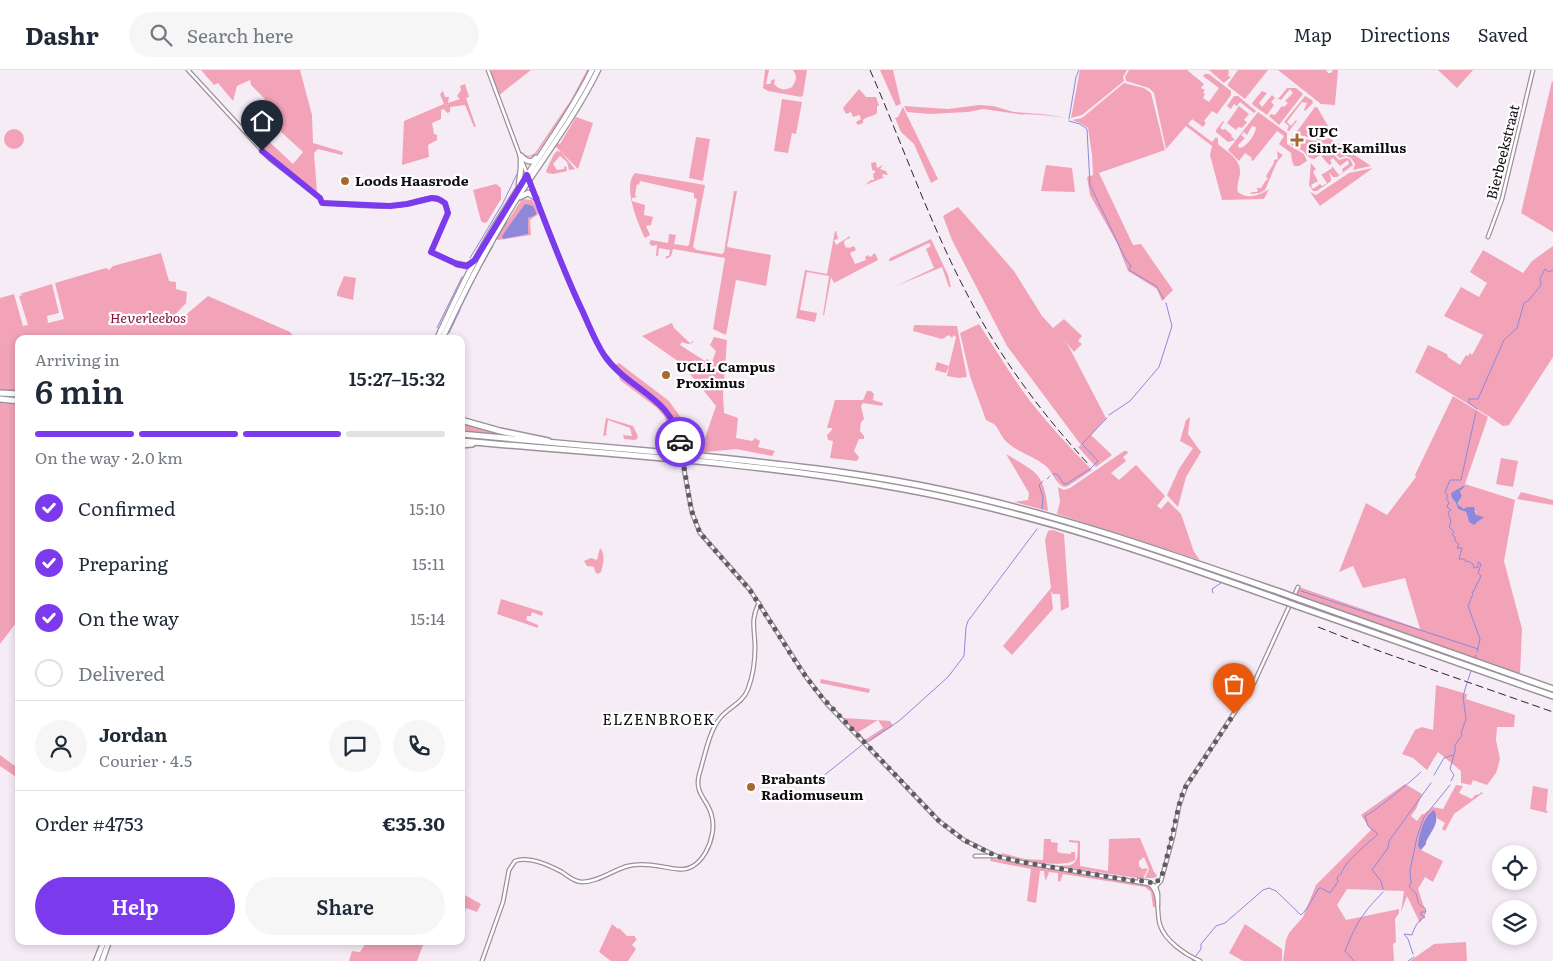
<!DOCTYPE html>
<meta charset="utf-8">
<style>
:root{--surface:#fff;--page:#f6f6f7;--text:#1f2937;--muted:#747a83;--line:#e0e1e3;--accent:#7c3aed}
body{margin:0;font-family:Literata,serif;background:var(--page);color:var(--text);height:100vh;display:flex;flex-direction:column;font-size:19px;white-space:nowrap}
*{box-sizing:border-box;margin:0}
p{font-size:16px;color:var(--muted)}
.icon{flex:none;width:28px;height:28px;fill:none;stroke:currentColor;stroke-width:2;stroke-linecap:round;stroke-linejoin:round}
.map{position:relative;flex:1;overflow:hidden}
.drawer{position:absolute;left:15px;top:265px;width:450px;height:610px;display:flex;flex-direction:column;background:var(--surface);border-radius:10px;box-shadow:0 2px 8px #0003}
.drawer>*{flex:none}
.fabs{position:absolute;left:1492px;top:775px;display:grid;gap:10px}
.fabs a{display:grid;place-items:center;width:45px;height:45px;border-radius:50%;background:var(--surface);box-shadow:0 2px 8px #0003;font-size:25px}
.pin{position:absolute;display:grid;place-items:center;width:42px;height:42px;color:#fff;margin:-51px -21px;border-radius:50% 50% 50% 0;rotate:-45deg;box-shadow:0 0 5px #0007}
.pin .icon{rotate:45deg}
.courier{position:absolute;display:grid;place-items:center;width:50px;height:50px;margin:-25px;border:4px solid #7c3aed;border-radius:50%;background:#fff;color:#222;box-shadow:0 1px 6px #0007}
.headline em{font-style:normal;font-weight:600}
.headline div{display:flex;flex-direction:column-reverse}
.headline{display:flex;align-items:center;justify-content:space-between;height:85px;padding:0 20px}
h1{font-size:32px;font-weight:600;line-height:38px}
.bar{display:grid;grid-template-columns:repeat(4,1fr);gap:8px 5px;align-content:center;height:60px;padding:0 20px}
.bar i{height:6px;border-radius:4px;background:var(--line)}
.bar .current{background:var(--accent)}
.bar p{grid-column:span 4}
.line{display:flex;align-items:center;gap:12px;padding:0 20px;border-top:1px solid var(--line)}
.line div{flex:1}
.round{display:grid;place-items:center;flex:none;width:52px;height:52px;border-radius:26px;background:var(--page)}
ol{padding:0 20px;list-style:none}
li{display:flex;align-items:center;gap:15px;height:55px}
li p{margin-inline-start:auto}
li .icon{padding:5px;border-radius:50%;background:var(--accent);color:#fff;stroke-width:4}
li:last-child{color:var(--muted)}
li i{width:28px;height:28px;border:2px solid var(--line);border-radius:50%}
.cta{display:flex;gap:10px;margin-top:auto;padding:10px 20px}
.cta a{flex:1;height:58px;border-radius:30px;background:var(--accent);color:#fff;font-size:20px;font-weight:600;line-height:58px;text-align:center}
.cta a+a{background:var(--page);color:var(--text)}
header{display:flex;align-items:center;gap:30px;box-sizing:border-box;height:70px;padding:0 25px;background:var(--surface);border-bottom:1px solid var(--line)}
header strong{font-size:24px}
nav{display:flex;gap:28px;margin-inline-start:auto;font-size:18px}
.search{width:350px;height:45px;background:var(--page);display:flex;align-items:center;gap:12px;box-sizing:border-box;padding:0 18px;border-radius:28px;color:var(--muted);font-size:19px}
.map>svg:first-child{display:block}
</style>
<header>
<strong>Dashr</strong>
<div class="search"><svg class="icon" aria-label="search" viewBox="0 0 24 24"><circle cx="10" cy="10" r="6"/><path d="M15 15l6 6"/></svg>Search here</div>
<nav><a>Map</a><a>Directions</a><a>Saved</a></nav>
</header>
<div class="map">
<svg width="1553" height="891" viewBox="0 0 1553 891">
<rect width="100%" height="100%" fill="#f6ecf6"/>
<g fill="#f2a3b8" fill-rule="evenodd">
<polygon points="201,0 300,0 312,45 313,73 343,82 342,85 318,79 314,83 317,122 276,91 242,55 246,50 293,94 303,82 256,39 265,29 251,15 250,10 237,16 233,31 218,13 214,15"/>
<polygon points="492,0 531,0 498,26 490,3"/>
<path d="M587 0H589L565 42 535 86C530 87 527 88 523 84L529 86 535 83 571 30Z"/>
<path d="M765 0H769L766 14H770L772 10 775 9 774 14C779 20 785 21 792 17 796 11 798 7 793 0H807L803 25 801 27 768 21 763 18Z"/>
<polygon points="880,0 893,0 901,34 896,36"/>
<polygon points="1080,0 1127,0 1123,7 1124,11 1082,45 1071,48"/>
<path d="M1129 0H1187L1204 14 1201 18 1205 20 1203 23 1205 24 1203 28 1209 32 1219 18 1203 6 1205 4H1209L1231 21V25L1217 44 1212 41 1204 51 1206 53 1203 57 1192 49 1188 54 1212 72 1216 67 1218 69V74C1226 81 1241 89 1240 102 1240 109 1236 114 1238 122 1248 130 1260 125 1269 119L1264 129 1222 130 1210 85 1212 76 1186 56 1166 79 1154 23 1149 18 1126 11 1125 7Z"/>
<polygon points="1209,0 1228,0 1229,1 1228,6 1231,7 1224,13"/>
<polygon points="1238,0 1268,0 1245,29 1228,16 1228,14"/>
<polygon points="1278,0 1326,0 1328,3 1331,3 1333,0 1338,0 1335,35 1321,34"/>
<polygon points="1438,0 1473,0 1457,18"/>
<polygon points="1552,11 1553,12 1553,162 1521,143"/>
<polygon points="1124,13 1144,18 1151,23 1165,80 1099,103 1133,175 1141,174 1173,220 1162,231 1157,219 1128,201 1117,173 1090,125 1087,107 1093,105 1092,85 1088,58 1080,53 1072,50 1082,48"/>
<polygon points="465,14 469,27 466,28 476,57 474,57 465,35 450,37 450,42 447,43 444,39 441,40 441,49 432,53 434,64 437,65 437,70 428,75 429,87 402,95 404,51 444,34 440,24 443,21 445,27 449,27 448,33 460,29 457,26 461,20 460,16"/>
<polygon points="1287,18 1296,18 1303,24 1279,55 1269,46 1271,44 1275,45 1282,36 1284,37 1288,33 1285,31 1293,23 1290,19 1281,30 1277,28 1279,28"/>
<path d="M859 19 866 27H876L879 36H877V43C873 47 867 46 863 50V53L858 55 856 52 861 49 860 46 859 45 853 47 851 42 846 44 843 38Z"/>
<polygon points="1262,21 1267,23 1259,33 1262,37 1272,25 1275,28 1271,32 1274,35 1267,45 1253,35 1252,33"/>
<polygon points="1234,26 1238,26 1256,41 1254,43 1240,32 1237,36 1234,34 1231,39 1227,36"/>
<polygon points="1305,26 1312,30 1313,33 1305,41 1304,40 1307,33 1302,32 1287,52 1291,56 1296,50 1297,51 1289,61 1287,60 1289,56 1284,52"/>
<polygon points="782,29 802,32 796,64 792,63 788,83 774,81"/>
<polygon points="979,35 993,36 1014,42 1042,44 1068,48 1042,45 1022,44 1024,45 983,39 968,42 930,44 907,42 904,36 948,39"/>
<polygon points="1239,36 1249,44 1244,50 1247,52 1242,58 1238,57 1236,60 1227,53"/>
<polygon points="903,37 938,109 931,113 914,74 901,62 895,48 898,47"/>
<polygon points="1315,37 1317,37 1328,56 1328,64 1320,70 1295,64"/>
<path d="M1258 42 1287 63V74L1304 84 1307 91 1299 96H1294L1292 91 1291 83 1279 74 1284 66 1277 61 1253 91 1251 90 1252 88 1245 83 1239 91 1228 80ZM1252 56 1256 57C1256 64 1246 78 1239 78L1238 75 1245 68 1241 65 1244 62 1247 65Z"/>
<polygon points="576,47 593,53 578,99 555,76 557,73 560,74"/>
<polygon points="1223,51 1224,52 1220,58 1223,60 1225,59 1232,65 1231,66 1235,70 1228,72 1216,62 1216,60"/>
<circle cx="14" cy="69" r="10"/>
<path d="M1293 66C1306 69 1317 74 1329 68L1371 96 1353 100 1355 94 1351 88 1346 86 1340 88 1330 79 1314 89 1310 88 1303 81 1290 74 1288 69Z"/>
<polygon points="696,67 710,69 703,111 689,108"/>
<polygon points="1275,80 1283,85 1277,92 1265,120 1260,123 1250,124 1252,122 1257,122 1258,120 1256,118 1261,118 1266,110 1268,110 1266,106 1274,93 1274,90 1278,89 1277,81"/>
<polygon points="557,81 561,82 575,99 569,100 567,92 560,86 553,94 557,100 564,99 564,97 566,96 567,101 553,104 547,103 546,101 554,84"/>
<polygon points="1330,81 1339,90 1346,88 1350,89 1353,95 1337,107 1333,107 1329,102 1331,108 1331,111 1317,121 1313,121 1309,115 1311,93 1316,99 1313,102 1318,111 1311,115 1313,119 1320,114 1322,116 1327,113 1321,104 1323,104 1332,98 1332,96 1339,105 1343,102 1342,99 1349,94 1348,90 1340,96 1333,88 1330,90 1332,93 1329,95 1321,86"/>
<polygon points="876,92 877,98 883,95 880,99 886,101 888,105 882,104 883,107 885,107 865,115 871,110 874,110 873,103 875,103 875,101 872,100 871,93"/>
<polygon points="1046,95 1072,98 1075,122 1041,121"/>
<polygon points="1373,98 1320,136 1310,122 1316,125 1349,103"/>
<path d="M635 103 705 115 693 177 697 180 722 184 724 182 734 121H737L727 177 771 185 766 216 736 210 726 265 713 259 725 188 673 179 671 186 666 189V186H669L670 180 659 178 658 186H656L657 175 652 176 649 173 651 170 668 173 669 164 676 165 674 174 687 176 689 175 697 129 694 128V123L640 111 639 115 637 114 635 125 637 127 632 128V131L645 135 644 145 653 147 651 155 646 156 650 165 645 168C638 154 622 116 635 103Z"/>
<polygon points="496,114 501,118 501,129 487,152 484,153 481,151 473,120"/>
<path d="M522 129 532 130 540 143 530 150 531 165 498 170 496 169ZM524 135 536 145 528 148V164L502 167Z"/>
<polygon points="958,137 1014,201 1042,246 1053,258 1064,249 1082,266 1078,271 1082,274 1074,282 1064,270 1069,277 1106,348 1091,365 1112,385 1096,397 1078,377 1081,375 1007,276 952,170 943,146"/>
<polygon points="835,161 836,161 838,169 834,170 836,175 850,166 850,168 845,170 844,173 846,178 848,177 849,178 854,176 856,180 850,183 855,194 866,190 865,187 868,185 870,187 875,183 878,190 834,213 831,207 824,246 823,245 829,206 807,202 800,240 817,243 815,252 796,248 805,200 827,204"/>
<polygon points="931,169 948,205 951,217 949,217 942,197 894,217 934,198 926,179 931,176 929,173 891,191 889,191 890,188"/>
<polygon points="1553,176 1553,287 1509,355 1503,356 1490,347 1415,302 1428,275 1447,284 1448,287 1460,295 1466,285 1468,286 1470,283 1472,285 1483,265 1444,246 1461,217 1479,227 1487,213 1470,202 1483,180 1523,203 1532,191"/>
<polygon points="161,183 169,211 176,212 176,219 187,222 186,233 171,249 175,254 208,226 290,262 296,269 19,269 19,321 0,319 0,228 14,224 23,256 28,255 19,226 23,225 20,224 52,214 59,243 47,246 48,253 64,249 55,213 106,198 109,200 113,196"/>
<polygon points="344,206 356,208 353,230 337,226 337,223"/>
<path d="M672 253 674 258 691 274 692 271 694 272C689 275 687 274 682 272L680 275 705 291 707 289 712 292 716 281 710 275 714 267 727 270 723 325 724 343 738 348 736 368 752 371 755 368 760 371 758 377 775 381 772 386 736 379 706 382 685 380 684 376 674 375 670 359 664 346 657 338 620 310 617 300 613 296 619 293 669 331 679 345 685 358 697 364 696 370 697 372 704 371 716 336 682 294 642 266Z"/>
<path d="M979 254C996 280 1012 307 1030 331 1049 355 1070 378 1092 400L1068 416 1064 417C1055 413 1053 402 1046 396 1034 386 1019 383 1008 373 1001 368 1000 360 994 354L986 350 970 306 960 263Z"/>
<polygon points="914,255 957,256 967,307 959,308 947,306 949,296 946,303 935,300 937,292 949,296 956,267 954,265 952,268 949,265 942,269 913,261"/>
<polygon points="867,321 871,321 874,324 873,330 883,333 882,336 863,333 861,336 864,349 861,352 860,361 864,366 864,369 859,369 854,381 859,387 857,391 830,388 833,371 828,370 827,365 832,360 832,358 827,358 835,330 863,330"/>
<path d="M1453 326 1488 347 1465 414 1515 430 1504 491 1522 559 1520 604 1296 524 1299 517 1420 559 1405 508 1363 518 1353 496 1339 502 1366 433 1387 445 1416 407 1415 405ZM1462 417 1460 421 1462 425 1458 435 1463 439 1476 441V445L1482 448 1477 453 1468 450 1466 442 1458 439 1456 433 1452 428 1459 418Z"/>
<polygon points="0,333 19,335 19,549 0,574"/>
<polygon points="1190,347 1188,364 1201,382 1186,407 1178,437 1167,425 1179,399 1193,378 1180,371 1186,350"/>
<polygon points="606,348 633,356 638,366 637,369 634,370 624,369 623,365 632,366 630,358 608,350 606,363 607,365 603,366"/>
<polygon points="461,352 521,366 461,360"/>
<polygon points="1124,381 1127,381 1128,383 1123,387 1126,391 1111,403 1119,410 1136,395 1165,426 1157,436 1161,439 1168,431 1181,444 1194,482 1200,490 1057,444 1060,432 1058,417 1064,420 1070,418"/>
<path d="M1006 384C1037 403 1044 402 1048 441L1014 432 1028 430 1029 423Z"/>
<polygon points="1501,388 1518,391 1513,417 1496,414"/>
<polygon points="1521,422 1553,430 1553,435 1517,429"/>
<polygon points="1053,460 1064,464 1069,537 1061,541 1060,524 1053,524 1051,521 1053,539 1012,585 1003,576 1051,518 1045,470 1048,461"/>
<path d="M600 478C606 485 603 494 601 502L598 504 595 502 594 497 587 496 584 491 591 488 597 490Z"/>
<polygon points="501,529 543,542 542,546 532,542 531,546 527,546 526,550 538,555 538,558 497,544"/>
<polygon points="821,609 870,619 869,623 820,613"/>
<polygon points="1436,615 1467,624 1466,629 1515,645 1514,657 1497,657 1496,670 1500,689 1496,703 1487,715 1473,710 1471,715 1461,713 1461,701 1438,682 1427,700 1413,688 1402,684 1415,660 1422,657 1433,660"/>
<path d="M843 648C859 649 875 650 890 651L893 656 867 673 859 665 861 664 865 670 883 658 878 650 857 663Z"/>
<polygon points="0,685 19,699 19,709 0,696"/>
<polygon points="1405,714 1422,724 1416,739 1411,746 1417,751 1422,744 1424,744 1433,737 1443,739 1456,715 1463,716 1459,723 1472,729 1475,725 1480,724 1481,722 1483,723 1454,744 1445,761 1442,759 1445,753 1437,748 1437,745 1421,780 1443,791 1433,812 1425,807 1418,819 1426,843 1420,853 1407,826 1401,842 1404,821 1347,819 1337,835 1346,850 1399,839 1399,843 1395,849 1396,872 1393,874 1394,891 1283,891 1286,870 1289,863 1303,847 1316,815 1371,760 1361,745"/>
<polygon points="1533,716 1548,719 1546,741 1548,741 1547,743 1530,739"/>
<path d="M1140 768 1154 802 1157 805 1155 808H1145L1149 799 1144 787 1139 791V796L1142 799 1148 798 1143 809 1058 796C1062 795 1066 796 1070 795 1080 792 1077 780 1078 773L1069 772V770L1080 771V796L1108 801 1109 769Z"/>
<path d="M1044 769H1051V772L1058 773 1057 781 1060 783 1071 784V782H1075V790C1063 799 1016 790 1001 784L1002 783 1025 789 1043 790Z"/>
<polygon points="991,787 994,787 994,789 1147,815 1153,820 1156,837 1153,837 1151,822 1145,817 1063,804 1060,812 1058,811 1058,803 1049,802 1046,810 1045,809 1044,801 1040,801 1036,833 1027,831 1031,799 990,791"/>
<polygon points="461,823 481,834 477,842 466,838 465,842 461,841"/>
<polygon points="612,854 618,859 619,858 627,866 635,866 635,868 637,869 632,875 636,879 628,891 611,891 599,882"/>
<polygon points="1245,854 1282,879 1282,891 1243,891 1229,883"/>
<polygon points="367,871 414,871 423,875 417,891 349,891 352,881 360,882"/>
<polygon points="1466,872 1467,891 1410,891 1434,874"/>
</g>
<g fill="#8d88da">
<polygon points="524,135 526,134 533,136 536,142 536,145 528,148 528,164 503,169 502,166"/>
<polygon points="1463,416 1465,416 1460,421 1462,426 1458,433 1459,436 1462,437 1463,439 1468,437 1474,437 1476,445 1484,447 1474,455 1469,452 1466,442 1458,439 1456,433 1452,428 1451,423"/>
<path d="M1434 740C1441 752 1431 761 1426 772V774L1421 780 1418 776C1419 764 1424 746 1434 740Z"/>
</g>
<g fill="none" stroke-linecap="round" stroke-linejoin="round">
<g stroke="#8d88da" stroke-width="1">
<polyline points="1069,49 1076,7 1079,0"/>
<polyline points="1069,51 1080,54 1087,59 1090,115 1125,188 1131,196 1129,200 1156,216 1164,229"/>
<polyline points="494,173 507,152"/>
<polyline points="470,188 503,133 517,104"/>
<polyline points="481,197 493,176"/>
<polyline points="460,239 480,198"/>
<polyline points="437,258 462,207"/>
<polyline points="449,263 460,240"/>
<polyline points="1477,339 1469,333 1469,329 1478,329 1504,270 1517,258 1524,233 1529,230 1541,215 1540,209 1545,199 1549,202 1553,200"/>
<polyline points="1476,342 1461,410 1450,410 1445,422 1448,426 1446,429 1449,432 1447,437 1451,440 1448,442 1451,452 1449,457 1454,462 1452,465 1455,467 1455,471 1459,474 1457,478 1462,478 1459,489 1464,489 1466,492 1468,491 1473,494 1474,498 1478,497 1478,492 1481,494 1478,503 1481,506 1478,513 1477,513 1474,521 1472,522 1473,524 1468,536 1480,569 1477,582"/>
<polyline points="1109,345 1130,331 1159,297 1172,256 1166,233"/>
<polyline points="1053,404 1057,404 1064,414 1066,414 1090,399 1098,391 1082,374 1107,348"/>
<polyline points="1047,409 1050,406"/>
<polyline points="1042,439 1043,427 1039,415 1043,411"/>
<polyline points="1301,521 1478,579"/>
<polyline points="1213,523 1212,519 1221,513"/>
<polyline points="1475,588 1476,585"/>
<polyline points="1468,610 1471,601"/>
<polyline points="869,671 899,651 948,607 964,586 966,557 968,551 1037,459"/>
<polyline points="1434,705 1444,688 1453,685"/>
<polyline points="1451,711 1454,705 1450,699 1455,681 1455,675 1462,665 1461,663 1466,649 1463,626 1467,613"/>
<polyline points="812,715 862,675"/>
<path d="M1338 812 1337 807 1341 804C1345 791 1367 774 1378 764L1368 756 1365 746C1372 744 1414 709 1421 702"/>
<polyline points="1383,819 1381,811 1372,800 1388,778 1389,771 1431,713"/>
<path d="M1413 884 1408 869 1404 864 1412 865C1414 858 1418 850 1425 847L1421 845V842H1426L1425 838C1417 834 1418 833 1417 826 1416 822 1411 819 1409 816L1411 813 1410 801 1417 767 1424 747 1450 715"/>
<path d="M1195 887 1201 879V874L1216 856 1225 853 1263 820 1269 818 1276 821 1301 845C1308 839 1313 827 1319 818H1321L1330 823 1337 813"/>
<polyline points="1193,891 1193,890"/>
<path d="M1354 891 1345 881C1350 869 1356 854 1364 844 1369 836 1377 829 1383 822"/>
<polyline points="1408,891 1414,887"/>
</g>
<defs>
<g id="tertiary">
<path d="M188 0 270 89 320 128 322 133C349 134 380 139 407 134 416 132 428 126 437 128 444 130 447 136 448 143L431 182 457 194"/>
<polyline points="488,0 520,86"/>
<polyline points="522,91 527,104"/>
<path d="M529 109C546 153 562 198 582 241 590 259 598 279 611 294 635 321 671 329 679 368"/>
<polyline points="1488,167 1502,129 1533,0"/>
<path d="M685 405 692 443 700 463 750 520 806 607 827 634 939 751 964 770 996 786 1021 792 1149 814C1161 822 1156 843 1160 855 1165 871 1186 885 1200 891"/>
<polyline points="975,786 995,786"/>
<polyline points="1139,810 1149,812 1156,817"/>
<polyline points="1156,817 1158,824 1158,835"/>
<polyline points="1154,818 1161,811 1173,767 1179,736 1186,716 1254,613 1298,517"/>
<path d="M482 891 503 832 509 800 515 791C528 786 549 795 562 802 568 806 574 812 582 812 598 812 613 800 628 796 645 792 661 797 677 799 702 803 717 767 712 747 709 730 694 725 699 705 704 689 709 661 720 648 729 637 743 633 748 619 753 606 755 590 755 577 755 560 750 550 759 533"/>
</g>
<g id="trunk">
<path d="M521 86C526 91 531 94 536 88"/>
<polyline points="519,115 521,98 521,86"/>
<polyline points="520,127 528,123 536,128"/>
<polyline points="457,194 467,196 472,193"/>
<path d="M437 269C457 226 477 183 503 143 532 95 567 50 592 0"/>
<path d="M442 269C464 222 487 177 514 133 542 89 575 47 598 0"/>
<polyline points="96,891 104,871"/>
<polyline points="102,891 109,871"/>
</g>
<g id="motorway">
<polyline points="0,323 19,324"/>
<polyline points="0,329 19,331"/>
<polyline points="461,350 500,361 548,371"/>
<path d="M461 364C535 371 608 378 682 384 771 393 860 402 947 421 1064 446 1176 486 1288 525"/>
<path d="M461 371C609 384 758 392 904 419 1035 443 1161 487 1286 532"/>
<polyline points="461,375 472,374"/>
<polyline points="1299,529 1553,619"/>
<polyline points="1297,536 1553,626"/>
</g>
</defs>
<use href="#tertiary" stroke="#9a919a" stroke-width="5"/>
<use href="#trunk" stroke="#9a919a" stroke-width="7"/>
<use href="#motorway" stroke="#9a919a" stroke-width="8"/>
<use href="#tertiary" stroke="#fff" stroke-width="2.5"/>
<use href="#trunk" stroke="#fff" stroke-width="4.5"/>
<use href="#motorway" stroke="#fff" stroke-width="5"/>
<g stroke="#282528" stroke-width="1" stroke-dasharray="8 4" stroke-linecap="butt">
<path d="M870 0C902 73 928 149 965 220 998 285 1041 343 1090 396"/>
<polyline points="1318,557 1382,582 1553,642"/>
</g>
<defs>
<polyline id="tertiary-bridge" points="679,368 685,405"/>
<g id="motorway-bridge">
<polyline points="1288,525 1299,529"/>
<polyline points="1286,532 1297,536"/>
</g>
</defs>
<use href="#tertiary-bridge" stroke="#9a919a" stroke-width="5" stroke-linecap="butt"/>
<use href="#motorway-bridge" stroke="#9a919a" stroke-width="8" stroke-linecap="butt"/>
<use href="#tertiary-bridge" stroke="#fff" stroke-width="2.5"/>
<use href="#motorway-bridge" stroke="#fff" stroke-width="5"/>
</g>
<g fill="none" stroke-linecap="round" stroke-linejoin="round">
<polyline stroke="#605b60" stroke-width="5" stroke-dasharray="0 9" points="680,372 691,439 700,463 750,520 799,597 818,623 939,751 964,770 996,786 1021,792 1135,811 1147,811 1154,814 1161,808 1164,799 1181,727 1186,716 1234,644"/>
<path stroke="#7c3aed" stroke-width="6" d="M262 81 320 128 322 133 390 136 407 134 432 128 438 129 445 133 448 143 431 182 457 194 467 196 475 190 527 105C545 151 561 196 582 240 589 255 595 271 604 285 627 319 672 327 680 372"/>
</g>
<g fill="#a86930" stroke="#fff" stroke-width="2">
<path d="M1294.5 62.5h5v5h5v5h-5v5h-5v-5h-5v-5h5z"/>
<circle cx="345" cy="111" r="5"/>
<circle cx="666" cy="305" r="5"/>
<circle cx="751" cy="717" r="5"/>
</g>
<g text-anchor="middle" stroke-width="4.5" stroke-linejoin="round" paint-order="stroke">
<g font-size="14" font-weight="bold" fill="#100d10" stroke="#fff" text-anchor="start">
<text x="1308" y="67">UPC<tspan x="1308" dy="16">Sint-Kamillus</tspan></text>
<text x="355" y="116">Loods Haasrode</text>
<text x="676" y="302">UCLL Campus<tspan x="676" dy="16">Proximus</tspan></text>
<text x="761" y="714">Brabants<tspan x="761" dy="16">Radiomuseum</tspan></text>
</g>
<g font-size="14" fill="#100d10" stroke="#fff">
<text transform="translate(1503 82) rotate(-76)" y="5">Bierbeekstraat</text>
</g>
<g font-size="14" font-style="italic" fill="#831041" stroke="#fff">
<text x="148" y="253">Heverleebos</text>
</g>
<g font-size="15" letter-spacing="1" fill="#100d10" stroke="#fff">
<text x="659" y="655">ELZENBROEK</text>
</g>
</g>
</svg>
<div class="fabs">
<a><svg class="icon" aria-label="locate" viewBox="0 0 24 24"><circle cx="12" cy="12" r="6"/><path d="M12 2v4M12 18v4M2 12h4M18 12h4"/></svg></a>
<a><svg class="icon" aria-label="layers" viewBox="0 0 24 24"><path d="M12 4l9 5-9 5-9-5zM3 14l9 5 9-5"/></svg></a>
</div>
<div class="pin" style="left:1234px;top:644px;background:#ea580c"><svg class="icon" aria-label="bag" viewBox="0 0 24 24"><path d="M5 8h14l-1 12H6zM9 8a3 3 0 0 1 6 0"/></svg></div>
<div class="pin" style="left:262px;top:81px;background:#1f2937"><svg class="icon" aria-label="home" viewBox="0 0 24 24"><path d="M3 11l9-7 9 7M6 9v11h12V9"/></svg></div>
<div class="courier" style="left:680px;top:372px"><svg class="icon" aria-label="car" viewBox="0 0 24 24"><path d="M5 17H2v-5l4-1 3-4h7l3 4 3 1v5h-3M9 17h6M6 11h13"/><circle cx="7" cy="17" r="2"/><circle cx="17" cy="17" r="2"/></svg></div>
<section class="drawer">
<div class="headline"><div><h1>6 min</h1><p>Arriving in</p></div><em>15:27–15:32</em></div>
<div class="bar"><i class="current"></i><i class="current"></i><i class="current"></i><i></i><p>On the way · 2.0 km</p></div>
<ol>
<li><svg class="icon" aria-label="check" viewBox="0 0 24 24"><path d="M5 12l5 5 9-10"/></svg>Confirmed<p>15:10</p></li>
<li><svg class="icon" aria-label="check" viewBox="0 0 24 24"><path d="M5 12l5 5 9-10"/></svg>Preparing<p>15:11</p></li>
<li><svg class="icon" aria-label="check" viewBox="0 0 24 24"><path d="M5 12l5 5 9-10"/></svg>On the way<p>15:14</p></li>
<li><i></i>Delivered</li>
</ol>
<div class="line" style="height:90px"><a class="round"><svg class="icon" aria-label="person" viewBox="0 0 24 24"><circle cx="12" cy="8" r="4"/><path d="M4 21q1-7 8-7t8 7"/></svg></a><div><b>Jordan</b><p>Courier · 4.5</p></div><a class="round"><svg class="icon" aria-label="chat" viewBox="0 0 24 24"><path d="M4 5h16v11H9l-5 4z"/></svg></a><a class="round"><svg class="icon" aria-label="phone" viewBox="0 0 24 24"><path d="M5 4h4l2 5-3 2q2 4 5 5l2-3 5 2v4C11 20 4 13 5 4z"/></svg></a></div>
<div class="line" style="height:65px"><div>Order #4753</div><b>€35.30</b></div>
<div class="cta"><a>Help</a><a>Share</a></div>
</section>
</div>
